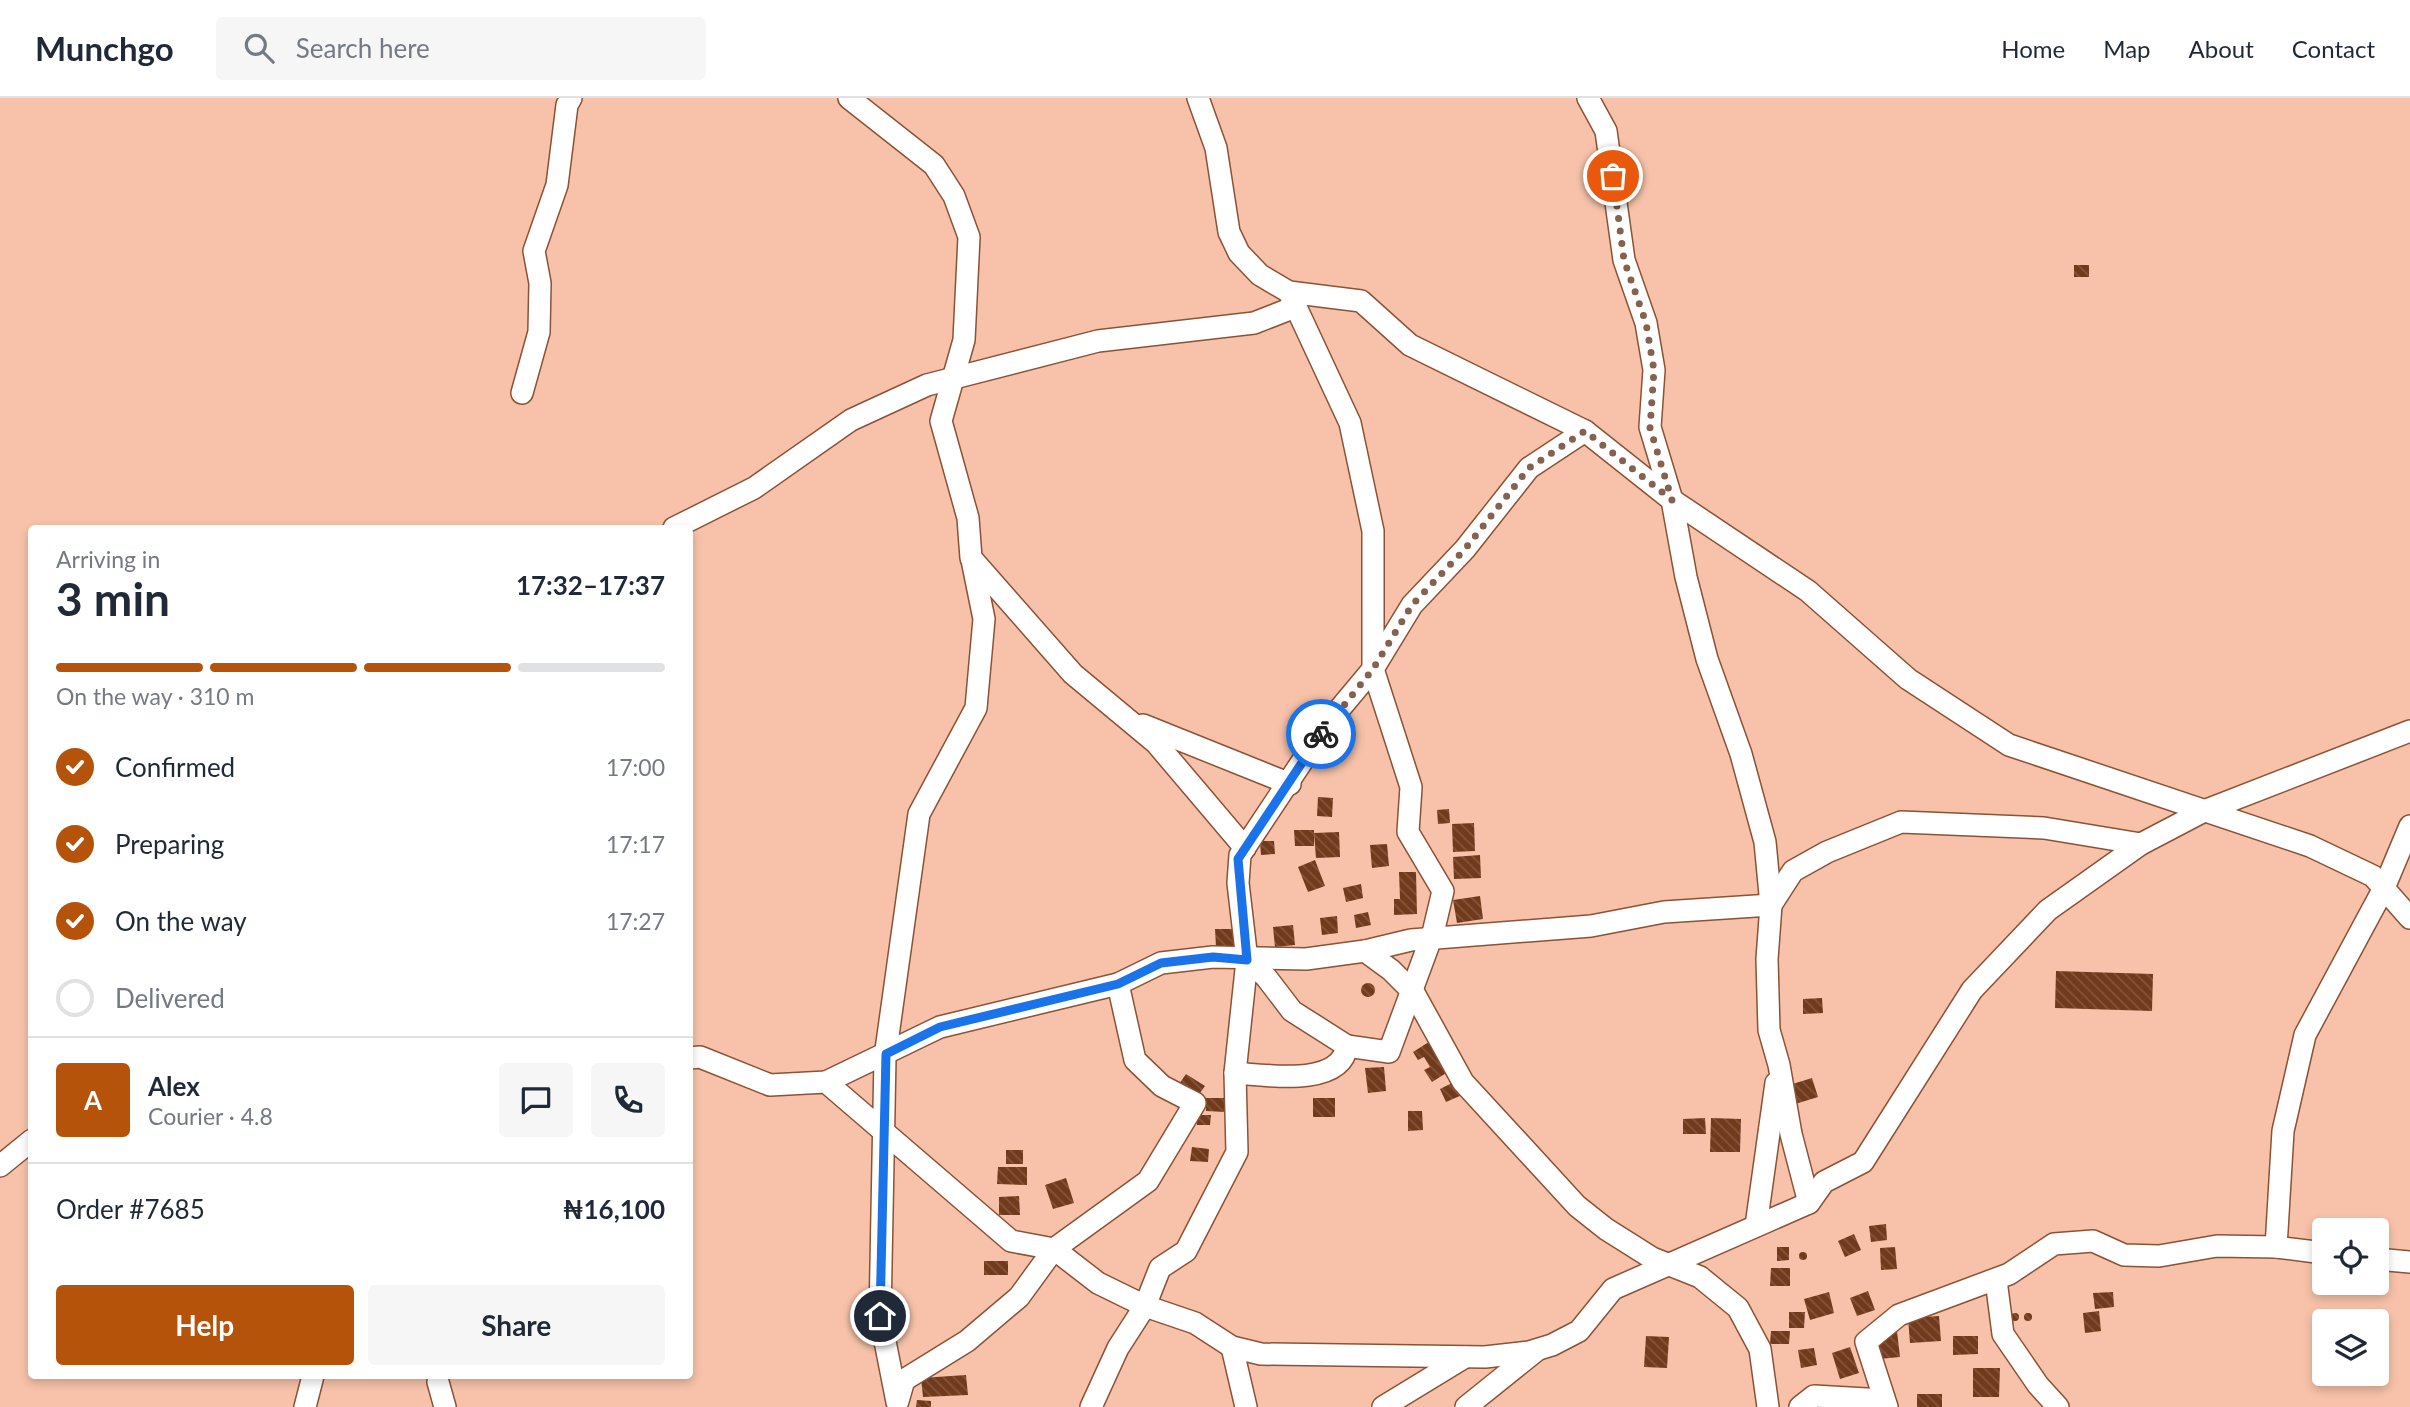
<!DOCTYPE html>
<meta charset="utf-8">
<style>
:root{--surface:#fff;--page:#f6f6f7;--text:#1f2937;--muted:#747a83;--line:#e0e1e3;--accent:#b45309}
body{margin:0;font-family:Lato,sans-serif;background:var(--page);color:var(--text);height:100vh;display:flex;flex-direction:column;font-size:26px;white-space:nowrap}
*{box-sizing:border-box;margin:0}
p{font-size:23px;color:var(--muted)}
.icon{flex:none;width:38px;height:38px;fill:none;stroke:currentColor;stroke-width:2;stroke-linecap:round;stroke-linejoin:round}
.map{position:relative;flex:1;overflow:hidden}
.drawer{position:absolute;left:28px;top:427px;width:665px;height:854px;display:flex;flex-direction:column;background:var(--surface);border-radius:7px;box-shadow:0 4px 10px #0003}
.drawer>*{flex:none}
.fabs{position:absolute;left:2312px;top:1120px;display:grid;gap:14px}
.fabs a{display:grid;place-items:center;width:77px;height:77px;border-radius:7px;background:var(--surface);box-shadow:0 4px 10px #0003;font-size:35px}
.pin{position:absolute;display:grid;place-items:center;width:60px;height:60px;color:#fff;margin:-30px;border:4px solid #fff;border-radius:50%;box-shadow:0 2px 7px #0007}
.courier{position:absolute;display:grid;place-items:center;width:70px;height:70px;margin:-35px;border:5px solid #1a73e8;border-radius:50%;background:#fff;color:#222;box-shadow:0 2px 9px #0007}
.summary em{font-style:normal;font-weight:700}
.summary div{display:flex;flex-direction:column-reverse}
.summary{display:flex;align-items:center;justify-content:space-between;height:119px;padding:0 28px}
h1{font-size:46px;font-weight:700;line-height:52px}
.bar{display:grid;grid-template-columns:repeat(4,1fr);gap:10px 7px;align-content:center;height:84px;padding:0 28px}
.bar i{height:9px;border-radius:5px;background:var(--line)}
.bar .active{background:var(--accent)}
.bar p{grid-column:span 4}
.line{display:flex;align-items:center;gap:18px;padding:0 28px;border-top:2px solid var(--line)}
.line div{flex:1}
.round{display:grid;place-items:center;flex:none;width:74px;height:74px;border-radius:7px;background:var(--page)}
ol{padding:0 28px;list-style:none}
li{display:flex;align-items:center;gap:21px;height:77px}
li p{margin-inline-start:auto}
li .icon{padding:7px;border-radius:50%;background:var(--accent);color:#fff;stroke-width:4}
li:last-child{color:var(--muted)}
li i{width:38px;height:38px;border:4px solid var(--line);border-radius:50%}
.cta{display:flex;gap:14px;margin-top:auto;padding:14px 28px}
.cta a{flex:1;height:80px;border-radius:7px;background:var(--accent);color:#fff;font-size:28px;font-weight:700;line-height:80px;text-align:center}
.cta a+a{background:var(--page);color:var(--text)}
header{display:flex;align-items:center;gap:42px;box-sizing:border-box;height:98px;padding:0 35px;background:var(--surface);border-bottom:2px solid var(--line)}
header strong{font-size:33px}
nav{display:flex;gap:38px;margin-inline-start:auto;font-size:24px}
.search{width:490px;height:63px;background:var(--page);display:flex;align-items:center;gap:18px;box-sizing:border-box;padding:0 24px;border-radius:7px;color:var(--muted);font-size:26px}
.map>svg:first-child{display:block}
</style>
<header>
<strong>Munchgo</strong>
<div class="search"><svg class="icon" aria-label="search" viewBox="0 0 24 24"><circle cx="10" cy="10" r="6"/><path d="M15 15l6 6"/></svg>Search here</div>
<nav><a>Home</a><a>Map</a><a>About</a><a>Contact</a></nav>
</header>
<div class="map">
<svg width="2410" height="1309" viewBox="0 0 2410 1309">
<defs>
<pattern id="building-back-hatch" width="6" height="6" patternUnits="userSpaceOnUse" patternTransform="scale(1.75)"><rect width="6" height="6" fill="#713a1c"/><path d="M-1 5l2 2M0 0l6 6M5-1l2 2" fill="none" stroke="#82553c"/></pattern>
</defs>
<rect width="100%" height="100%" fill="#f7c2a9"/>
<g fill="url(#building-back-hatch)">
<rect x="2074" y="167" width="15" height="12"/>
<polygon points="1318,699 1333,700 1332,719 1317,718"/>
<polygon points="1449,711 1450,725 1438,726 1437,712"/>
<polygon points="1474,725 1475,753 1453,754 1452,726"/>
<polygon points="1294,732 1314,732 1314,748 1295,748"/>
<polygon points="1339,734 1340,759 1316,760 1314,735"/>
<polygon points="1260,743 1274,743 1275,756 1261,757"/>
<polygon points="1387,746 1389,768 1372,770 1370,747"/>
<polygon points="1480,757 1481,780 1454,781 1453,759"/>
<polygon points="1315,762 1325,788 1308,794 1298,769"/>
<polygon points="1399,774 1416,774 1417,816 1394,817 1394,801 1400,801"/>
<polygon points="1361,786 1363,800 1346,804 1343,790"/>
<polygon points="1480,798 1483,821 1457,825 1453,802"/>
<polygon points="1368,814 1371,827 1356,830 1354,817"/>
<polygon points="1337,818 1338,835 1322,837 1320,820"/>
<polygon points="1293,827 1295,847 1275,849 1273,829"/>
<polygon points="1215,831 1236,831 1236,849 1216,849"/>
<polygon points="2056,873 2153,876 2152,913 2055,910"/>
<circle cx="1368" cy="892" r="7"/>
<polygon points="1822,900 1823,915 1803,916 1803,901"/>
<polygon points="1432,942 1451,972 1432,984 1424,972 1430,969 1424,959 1418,962 1413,954"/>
<polygon points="1384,969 1386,993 1368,995 1365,970"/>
<polygon points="1186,976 1205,988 1195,1002 1177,989"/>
<polygon points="1812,980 1818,999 1792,1007 1786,988"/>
<polygon points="1456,983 1462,997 1446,1004 1440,991"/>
<polygon points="1206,1000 1225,1000 1225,1014 1206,1013"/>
<rect x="1313" y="1000" width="22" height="19"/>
<polygon points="1408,1013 1422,1013 1423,1032 1408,1033"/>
<polygon points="1197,1017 1211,1017 1210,1027 1197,1027"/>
<polygon points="1705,1020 1706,1036 1683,1036 1683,1021"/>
<polygon points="1711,1020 1741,1021 1740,1054 1710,1054"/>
<polygon points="1192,1049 1209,1051 1208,1064 1190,1063"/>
<rect x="1006" y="1052" width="17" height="14"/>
<polygon points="998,1069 1027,1069 1027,1087 997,1086"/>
<polygon points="1066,1080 1074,1105 1053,1111 1045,1087"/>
<polygon points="1019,1098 1020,1117 999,1117 999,1099"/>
<polygon points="1886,1126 1887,1142 1871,1144 1869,1128"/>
<polygon points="1854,1136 1861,1152 1845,1159 1838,1143"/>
<polygon points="1777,1149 1789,1149 1789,1162 1777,1163"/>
<polygon points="1895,1149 1897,1171 1881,1172 1880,1150"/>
<circle cx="1803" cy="1158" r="4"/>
<rect x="984" y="1163" width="24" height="14"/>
<polygon points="1771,1170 1790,1170 1790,1188 1770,1188"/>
<polygon points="1868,1193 1875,1212 1857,1218 1850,1200"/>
<polygon points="1829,1194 1834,1215 1810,1222 1804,1201"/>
<polygon points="2113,1194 2114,1209 2095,1211 2093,1195"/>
<polygon points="2099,1213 2101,1233 2085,1235 2083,1215"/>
<polygon points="1789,1214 1805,1214 1804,1230 1789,1230"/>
<circle cx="2028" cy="1219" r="4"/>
<circle cx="2015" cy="1219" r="4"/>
<polygon points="1939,1218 1941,1243 1910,1245 1908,1220"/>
<polygon points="1771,1233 1790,1233 1789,1246 1770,1246"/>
<polygon points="1897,1233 1900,1259 1879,1261 1876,1236"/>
<polygon points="1646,1238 1669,1239 1667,1270 1644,1269"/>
<polygon points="1953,1238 1978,1238 1978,1256 1953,1257"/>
<polygon points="1850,1249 1859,1275 1840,1281 1832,1255"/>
<polygon points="1814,1250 1817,1267 1801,1270 1798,1252"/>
<polygon points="1973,1270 2000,1270 1999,1299 1973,1299"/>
<polygon points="966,1277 968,1297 923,1299 921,1280"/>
<rect x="1917" y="1296" width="25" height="13"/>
<polygon points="917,1302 931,1303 931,1309 916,1309"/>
</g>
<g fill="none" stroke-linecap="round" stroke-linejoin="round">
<defs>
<g id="minor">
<polyline points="849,0 934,67 954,98 969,139 964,242 941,323 968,420 971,460 1073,576 1156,645 1245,750"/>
<polyline points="1198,0 1216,50 1229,134 1239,155 1260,177 1289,194 1361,203 1410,247 1585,333 1672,402 1808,493 1908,581 2009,647 2310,748 2373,778 2410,820"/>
<polyline points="1588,0 1606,33 1624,162 1646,225 1654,272 1650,329 1672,402 1686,479 1707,561 1741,656 1765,744 1771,807 1767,861 1769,932 1779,967 1791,1036 1809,1105"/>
<polyline points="1289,194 1350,325 1373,433 1373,571 1411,689 1408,734 1443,793 1433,835 1389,954 1347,948"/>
<polyline points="522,295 539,234 540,185 534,153 557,87 567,7 571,0"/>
<polyline points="674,430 754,390 851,322 927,287 1098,243 1254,225 1295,209"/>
<polyline points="1143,627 1290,686"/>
<polyline points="1771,807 1793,773 1827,754 1901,724 2044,730 2141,746"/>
<polyline points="1365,853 1391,872 1414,895 1463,984 1577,1108 1606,1131 1652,1160 1700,1179 1738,1210 1760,1251 1768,1309"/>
<polyline points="690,960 700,959 770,987 826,984 1011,1143 1054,1151 1098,1185 1145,1208 1195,1225 1232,1249 1261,1256 1485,1259 1529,1254 1552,1247 1579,1233 1613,1191 1809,1105 1824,1084 1863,1064 1972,892 2048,812 2141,746 2204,713 2410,633"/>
<path d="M1235 975C1265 977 1341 990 1347 948L1292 913 1266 879 1247 862"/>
<polyline points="826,984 940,929 1118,886 1161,865 1213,859 1306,861 1365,853 1411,842 1591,828 1664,814 1771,807"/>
<polyline points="0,1068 32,1042"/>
<polyline points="1756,1128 1776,985"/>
<polyline points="2276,1149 2283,1033 2305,937 2384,790 2410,728"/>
<polyline points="2376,1161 2410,1164"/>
<polyline points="1996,1182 2003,1236 2038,1287 2058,1309"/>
<polyline points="1232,1249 1246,1309"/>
<polyline points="438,1284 445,1309"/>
<polyline points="898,1303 904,1282 967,1243 1019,1199 1054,1151 1148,1083 1195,1005 1162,988 1135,962 1118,886"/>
<polyline points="897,1304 880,1218 885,959 919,716 976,610 984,521 972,462"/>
<polyline points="305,1309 313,1278"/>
<polyline points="1091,1309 1118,1250 1145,1208 1160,1170 1186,1153 1237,1054 1235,975 1247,862 1238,785 1240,757 1327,626 1373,571 1412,507 1465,451 1529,370 1585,333"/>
<polyline points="1383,1309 1465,1259"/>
<polyline points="1466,1309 1537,1252"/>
<polyline points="1800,1309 1814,1298 1884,1302"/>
<polyline points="1887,1309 1866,1244 1899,1217 2009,1176 2054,1146 2093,1143 2124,1157 2159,1158 2217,1148 2276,1149 2324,1155"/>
</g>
</defs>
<use href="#minor" stroke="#8b5235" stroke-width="24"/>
<use href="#minor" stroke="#fff" stroke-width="21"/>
</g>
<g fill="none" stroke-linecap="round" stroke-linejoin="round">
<polyline stroke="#856150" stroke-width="7" stroke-dasharray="0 12.6" points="1321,636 1373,571 1412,507 1465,451 1529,370 1585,333 1672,402 1650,330 1654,272 1646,225 1624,162 1613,78"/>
<polyline stroke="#1a73e8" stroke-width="9" points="880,1218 886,956 940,929 1118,886 1161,865 1213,859 1247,862 1238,761 1321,636"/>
</g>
</svg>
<div class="fabs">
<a><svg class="icon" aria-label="locate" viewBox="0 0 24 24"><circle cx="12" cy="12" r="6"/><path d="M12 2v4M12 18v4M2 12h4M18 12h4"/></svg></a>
<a><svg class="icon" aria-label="layers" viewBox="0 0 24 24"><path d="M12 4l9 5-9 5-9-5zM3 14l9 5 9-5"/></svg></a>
</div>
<div class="pin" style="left:1613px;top:78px;background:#ea580c"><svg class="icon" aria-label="bag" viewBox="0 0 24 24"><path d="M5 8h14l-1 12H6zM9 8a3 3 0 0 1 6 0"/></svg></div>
<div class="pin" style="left:880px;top:1218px;background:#1f2937"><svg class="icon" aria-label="home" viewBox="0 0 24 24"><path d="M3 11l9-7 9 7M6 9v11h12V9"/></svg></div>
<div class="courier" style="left:1321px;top:636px"><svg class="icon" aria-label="bike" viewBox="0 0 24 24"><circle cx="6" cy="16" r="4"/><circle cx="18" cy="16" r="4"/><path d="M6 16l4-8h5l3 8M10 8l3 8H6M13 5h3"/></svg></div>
<section class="drawer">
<div class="summary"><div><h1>3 min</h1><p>Arriving in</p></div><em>17:32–17:37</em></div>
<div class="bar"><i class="active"></i><i class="active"></i><i class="active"></i><i></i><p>On the way · 310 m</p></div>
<ol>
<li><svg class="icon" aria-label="check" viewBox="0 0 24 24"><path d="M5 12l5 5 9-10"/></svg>Confirmed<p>17:00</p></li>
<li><svg class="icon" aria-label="check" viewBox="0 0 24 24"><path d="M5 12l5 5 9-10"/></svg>Preparing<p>17:17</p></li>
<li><svg class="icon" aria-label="check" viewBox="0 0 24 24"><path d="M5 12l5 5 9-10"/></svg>On the way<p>17:27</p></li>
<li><i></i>Delivered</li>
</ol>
<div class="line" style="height:126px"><b class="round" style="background:var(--accent);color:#fff">A</b><div><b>Alex</b><p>Courier · 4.8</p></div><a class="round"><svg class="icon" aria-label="chat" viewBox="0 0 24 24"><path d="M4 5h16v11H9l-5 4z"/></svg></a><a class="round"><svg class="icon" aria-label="phone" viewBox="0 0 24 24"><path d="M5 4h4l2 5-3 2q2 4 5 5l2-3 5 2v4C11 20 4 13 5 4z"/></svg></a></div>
<div class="line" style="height:91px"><div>Order #7685</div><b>₦16,100</b></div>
<div class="cta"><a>Help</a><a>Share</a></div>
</section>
</div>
